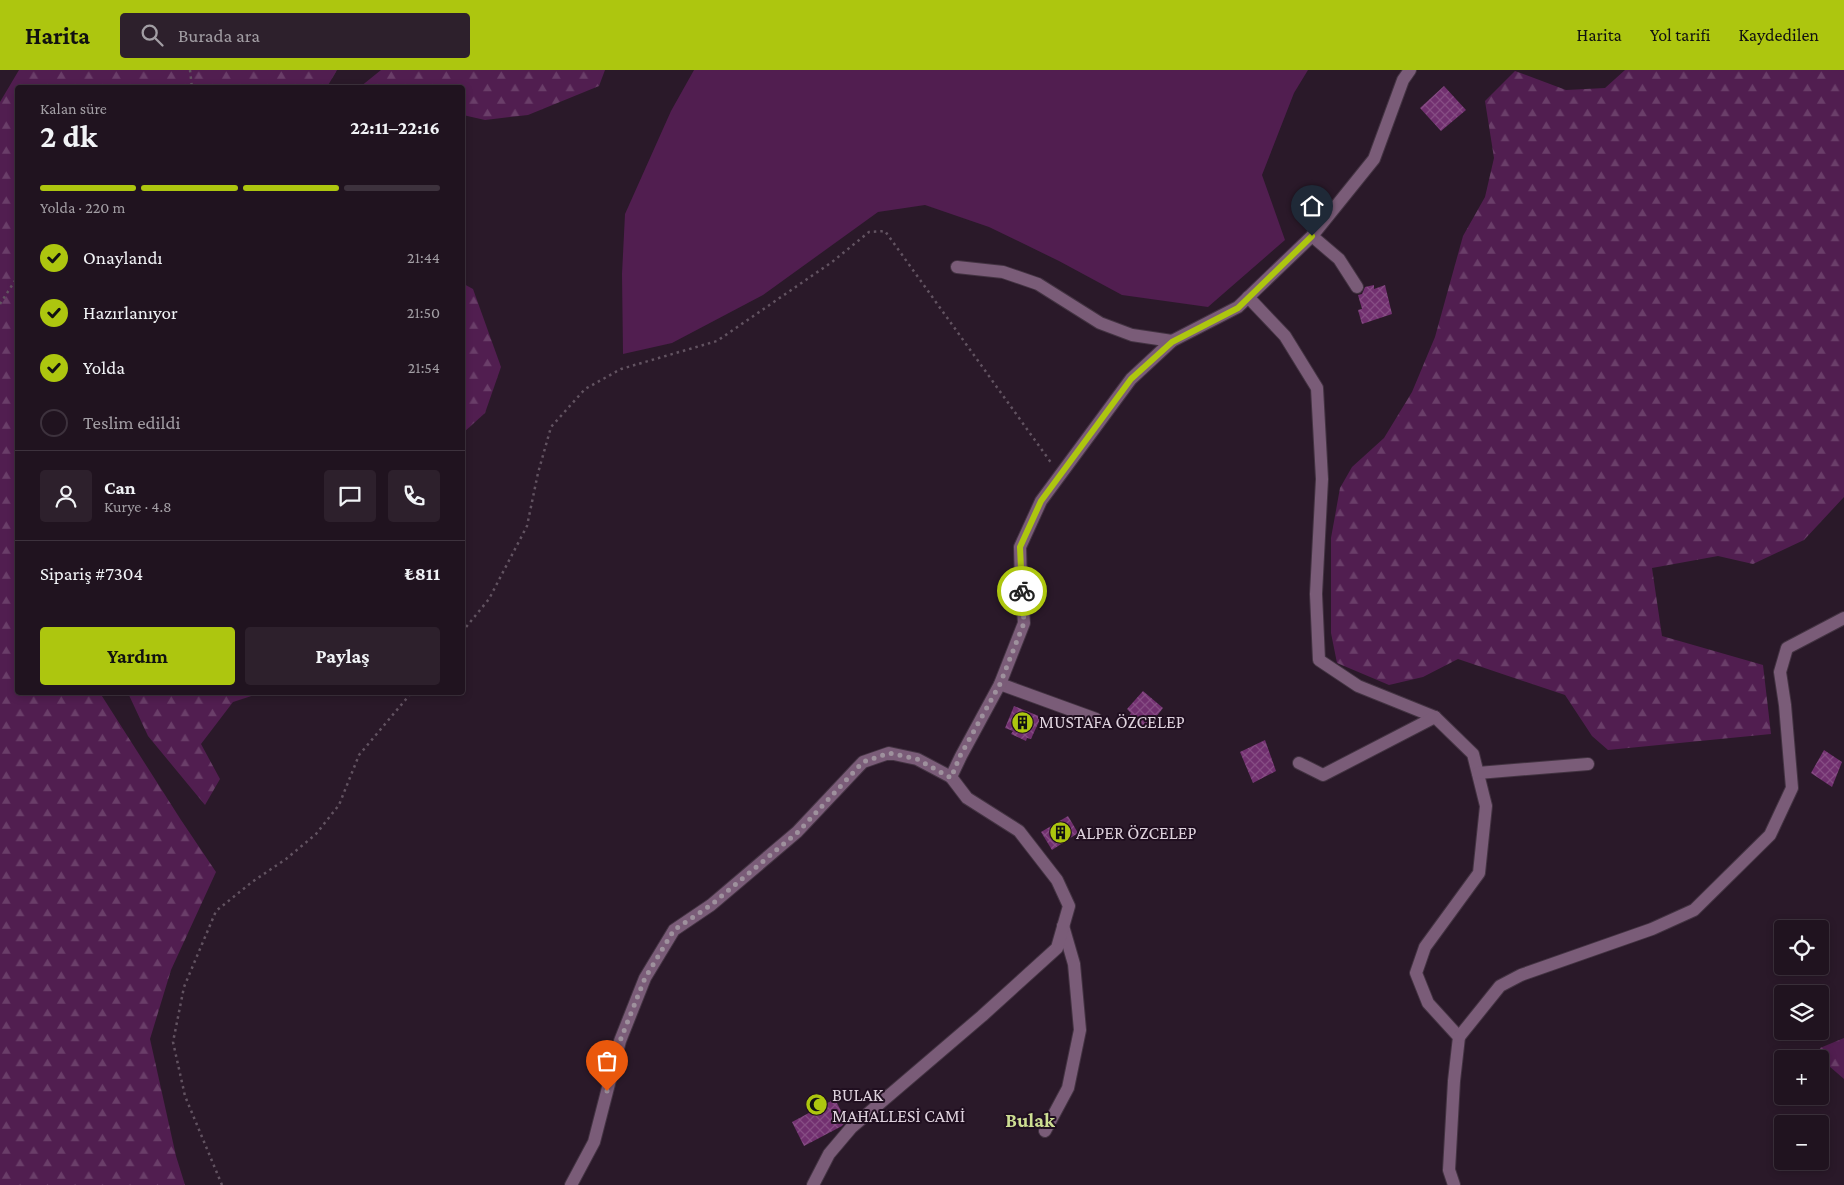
<!DOCTYPE html>
<html lang="tr">
<meta charset="utf-8">
<style>
:root{--surface:#20131f;--page:#2d202c;--text:#f1f3f6;--muted:#a29ea4;--line:#3d323d;--accent:#adc60f}
body{margin:0;font-family:"Crimson Pro",serif;background:var(--page);color:var(--text);height:100vh;display:flex;flex-direction:column;font-size:19px;white-space:nowrap}
*{box-sizing:border-box;margin:0}
p{font-size:16px;color:var(--muted)}
.icon{flex:none;width:28px;height:28px;fill:none;stroke:currentColor;stroke-width:2;stroke-linecap:round;stroke-linejoin:round}
.map{position:relative;flex:1;overflow:hidden}
.sheet{position:absolute;left:15px;top:15px;width:450px;height:610px;display:flex;flex-direction:column;background:var(--surface);border-radius:5px;box-shadow:0 2px 8px #0003,0 0 0 1px var(--line)}
.sheet>*{flex:none}
.controls{position:absolute;left:1774px;top:850px;display:grid;gap:10px}
.controls a{display:grid;place-items:center;width:55px;height:55px;border-radius:5px;background:var(--surface);box-shadow:0 2px 8px #0003,0 0 0 1px var(--line);font-size:25px}
.pin{position:absolute;display:grid;place-items:center;width:42px;height:42px;color:#fff;margin:-51px -21px;border-radius:50% 50% 50% 0;rotate:-45deg;box-shadow:0 0 5px #0007}
.pin .icon{rotate:45deg}
.courier{position:absolute;display:grid;place-items:center;width:50px;height:50px;margin:-25px;border:4px solid #adc60f;border-radius:50%;background:#fff;color:#222;box-shadow:0 1px 6px #0007}
.summary em{font-style:normal;font-weight:700}
.summary div{display:flex;flex-direction:column-reverse}
.summary{display:flex;align-items:center;justify-content:space-between;height:85px;padding:0 25px}
h1{font-size:32px;font-weight:700;line-height:38px}
.bar{display:grid;grid-template-columns:repeat(4,1fr);gap:8px 5px;align-content:center;height:60px;padding:0 25px}
.bar i{height:6px;border-radius:4px;background:var(--line)}
.bar .on{background:var(--accent)}
.bar p{grid-column:span 4}
.line{display:flex;align-items:center;gap:12px;padding:0 25px;border-top:1px solid var(--line)}
.line div{flex:1}
.round{display:grid;place-items:center;flex:none;width:52px;height:52px;border-radius:5px;background:var(--page)}
ol{padding:0 25px;list-style:none}
li{display:flex;align-items:center;gap:15px;height:55px}
li p{margin-inline-start:auto}
li .icon{padding:5px;border-radius:50%;background:var(--accent);color:#111;stroke-width:4}
li:last-child{color:var(--muted)}
li i{width:28px;height:28px;border:2px solid var(--line);border-radius:50%}
.cta{display:flex;gap:10px;margin-top:auto;padding:10px 25px}
.cta a{flex:1;height:58px;border-radius:5px;background:var(--accent);color:#111;font-size:20px;font-weight:700;line-height:58px;text-align:center}
.cta a+a{background:var(--page);color:var(--text)}
header{display:flex;align-items:center;gap:30px;box-sizing:border-box;height:70px;padding:0 25px;background:var(--accent);color:#111}
header strong{font-size:24px}
nav{display:flex;gap:28px;margin-inline-start:auto;font-size:18px}
.search{width:350px;height:45px;background:var(--page);display:flex;align-items:center;gap:12px;box-sizing:border-box;padding:0 18px;border-radius:5px;color:var(--muted);font-size:19px}
.map>svg:first-child{display:block}
</style>
<header>
<strong>Harita</strong>
<div class="search"><svg class="icon" aria-label="search" viewBox="0 0 24 24"><circle cx="10" cy="10" r="6"/><path d="M15 15l6 6"/></svg>Burada ara</div>
<nav><a>Harita</a><a>Yol tarifi</a><a>Kaydedilen</a></nav>
</header>
<div class="map">
<svg width="1844" height="1115" viewBox="0 0 1844 1115">
<defs>
<pattern id="forest-firs" width="22" height="20" patternUnits="userSpaceOnUse" patternTransform="scale(1.25)"><rect width="22" height="20" fill="#511e50"/><path d="M5 1l3.5 6h-7zM16 11l3.5 6h-7z" fill="#6a3e69"/></pattern>
<pattern id="building-cross-hatch" width="8" height="8" patternUnits="userSpaceOnUse" patternTransform="scale(1.25)"><rect width="8" height="8" fill="#723070"/><path d="M0 0l8 8M0 8l8-8" fill="none" stroke="#864d84"/></pattern>
</defs>
<rect width="100%" height="100%" fill="#2a1929"/>
<polygon fill="#511e50" points="694,0 1308,0 1294,23 1262,105 1285,170 1208,237 1122,225 1059,191 989,157 925,135 878,142 763,225 672,273 623,284 622,204 625,144 671,41"/>
<g fill="url(#forest-firs)">
<polygon points="19,0 337,0 327,17 18,18 18,622 100,623 181,750 216,802 171,900 150,969 176,1086 185,1115 0,1115 0,32"/>
<polygon points="381,0 605,0 599,16 528,45 485,50 463,45 462,18 360,17"/>
<polygon points="1625,0 1844,0 1844,427 1804,470 1753,494 1718,486 1652,498 1662,566 1763,595 1771,664 1608,680 1592,666 1565,625 1458,589 1423,607 1389,615 1337,593 1331,563 1331,468 1340,418 1352,397 1384,368 1412,322 1435,267 1463,166 1485,127 1494,88 1485,31 1515,1 1566,20 1605,18"/>
<polygon points="462,213 473,219 501,297 485,343 463,363"/>
<polygon points="128,623 261,623 233,632 201,674 220,709 205,735 148,666"/>
<polygon points="1844,968 1844,1009 1829,996 1820,978"/>
</g>
<g fill="url(#building-cross-hatch)">
<polygon points="1444,16 1466,40 1441,61 1420,38"/>
<polygon points="1374,215 1374,219 1385,215 1392,244 1362,254 1358,240 1362,239 1358,225 1362,224 1365,217"/>
<polygon points="1143,621 1163,638 1148,657 1144,654 1142,657 1129,646 1131,643 1127,639"/>
<polygon points="1014,636 1041,647 1031,669 1027,668 1026,671 1011,664 1013,661 1005,658"/>
<polygon points="1265,670 1276,701 1253,713 1240,682"/>
<polygon points="1824,680 1842,692 1832,717 1811,703"/>
<polygon points="1068,746 1078,763 1052,780 1041,762"/>
<polygon points="835,1029 846,1051 842,1056 804,1076 792,1052"/>
</g>
<g fill="none" stroke-linecap="round" stroke-linejoin="round">
<defs>
<g id="minor">
<polyline points="1312,166 1339,189 1357,217"/>
<polyline points="957,197 1003,202 1038,214 1100,253 1132,265 1172,271"/>
<polyline points="1248,227 1285,266 1317,318 1322,409 1316,524 1319,590 1358,616 1435,647 1473,684 1486,736 1479,803 1425,877 1416,903 1428,933 1459,967 1454,1011 1449,1100 1454,1115"/>
<polyline points="1000,614 1096,649"/>
<polyline points="1299,693 1323,705 1435,647"/>
<polyline points="1478,703 1588,694"/>
<polyline points="1459,967 1500,916 1521,905 1652,859 1694,840 1770,765 1792,718 1785,635 1780,602 1787,578 1844,548"/>
<polyline points="1045,1061 1068,1018 1080,960 1074,894 1063,856"/>
<polyline points="571,1115 594,1072 620,971 645,908 674,860 711,835 797,762 863,692 889,683 917,689 951,707"/>
<polyline points="813,1115 829,1084 851,1058 982,946 1057,878 1069,836 1057,810 1019,761 967,728 951,707 961,686 1000,614 1024,553 1021,514 1020,477 1041,431 1131,309 1172,271 1238,237 1312,166 1374,89 1403,10 1410,0"/>
</g>
</defs>
<use href="#minor" stroke="#433342" stroke-width="14"/>
<g stroke="#625361" stroke-width="2.5" stroke-dasharray="2.5 4" stroke-linecap="butt">
<polyline points="190,0 192,18"/>
<polyline points="0,234 18,206"/>
<polyline points="462,562 489,529 527,456 538,403 551,357 585,319 621,299 717,271 832,192 869,162 885,161 1052,394"/>
<polyline points="222,1115 185,1026 173,972 184,917 216,841 252,812 286,789 316,764 339,735 359,685 412,622"/>
</g>
<use href="#minor" stroke="#7a5c78" stroke-width="12"/>
</g>
<g fill="none" stroke-linecap="round" stroke-linejoin="round">
<polyline stroke="#9e919d" stroke-width="5" stroke-dasharray="0 9" points="607,1021 620,971 645,908 674,860 711,835 798,762 863,692 889,683 917,689 951,708 960,686 1000,614 1024,553 1022,521"/>
<polyline stroke="#adc60f" stroke-width="6" points="1022,521 1020,477 1041,431 1131,309 1172,272 1238,238 1312,166"/>
</g>
<defs>
<symbol id="building-disc" viewBox="-11 -11 22 22"><circle r="9.5" fill="#adc60f" stroke="#200f20"/><path d="M-4-6H4V6H1V3H-1V6H-4ZM-2.5-4.3h1.7v1.8h-1.7ZM.8-4.3h1.7v1.8H.8ZM-2.5-1h1.7V.8h-1.7ZM.8-1h1.7V.8H.8Z" fill="#111"/></symbol>
<symbol id="mosque-disc" viewBox="-11 -11 22 22"><circle r="9.5" fill="#adc60f" stroke="#200f20"/><path d="M3.5-4.9A6 6 0 1 0 3.5 4.9A5 5 0 1 1 3.5-4.9Z" fill="#111"/></symbol>
</defs>
<g fill-rule="evenodd">
<use href="#building-disc" x="1010" y="640" width="25" height="25"/>
<use href="#building-disc" x="1048" y="750" width="25" height="25"/>
<use href="#mosque-disc" x="804" y="1022" width="25" height="25"/>
</g>
<g text-anchor="middle" stroke-width="4" stroke-linejoin="round" paint-order="stroke">
<g font-size="18" fill="#ddd1dc" stroke="#200f20" text-anchor="start">
<text x="1039" y="658">MUSTAFA ÖZCELEP</text>
<text x="1076" y="769">ALPER ÖZCELEP</text>
<text x="832" y="1031">BULAK<tspan x="832" dy="21">MAHALLESİ CAMİ</tspan></text>
</g>
<g font-size="20" font-weight="bold" fill="#cdde92" stroke="#200f20">
<text x="1030" y="1057">Bulak</text>
</g>
</g>
</svg>
<div class="controls">
<a><svg class="icon" aria-label="locate" viewBox="0 0 24 24"><circle cx="12" cy="12" r="6"/><path d="M12 2v4M12 18v4M2 12h4M18 12h4"/></svg></a>
<a><svg class="icon" aria-label="layers" viewBox="0 0 24 24"><path d="M12 4l9 5-9 5-9-5zM3 14l9 5 9-5"/></svg></a>
<a>+</a>
<a>−</a>
</div>
<div class="pin" style="left:607px;top:1021px;background:#ea580c"><svg class="icon" aria-label="bag" viewBox="0 0 24 24"><path d="M5 8h14l-1 12H6zM9 8a3 3 0 0 1 6 0"/></svg></div>
<div class="pin" style="left:1312px;top:166px;background:#1f2937"><svg class="icon" aria-label="home" viewBox="0 0 24 24"><path d="M3 11l9-7 9 7M6 9v11h12V9"/></svg></div>
<div class="courier" style="left:1022px;top:521px"><svg class="icon" aria-label="bike" viewBox="0 0 24 24"><circle cx="6" cy="16" r="4"/><circle cx="18" cy="16" r="4"/><path d="M6 16l4-8h5l3 8M10 8l3 8H6M13 5h3"/></svg></div>
<section class="sheet">
<div class="summary"><div><h1>2 dk</h1><p>Kalan süre</p></div><em>22:11–22:16</em></div>
<div class="bar"><i class="on"></i><i class="on"></i><i class="on"></i><i></i><p>Yolda · 220 m</p></div>
<ol>
<li><svg class="icon" aria-label="check" viewBox="0 0 24 24"><path d="M5 12l5 5 9-10"/></svg>Onaylandı<p>21:44</p></li>
<li><svg class="icon" aria-label="check" viewBox="0 0 24 24"><path d="M5 12l5 5 9-10"/></svg>Hazırlanıyor<p>21:50</p></li>
<li><svg class="icon" aria-label="check" viewBox="0 0 24 24"><path d="M5 12l5 5 9-10"/></svg>Yolda<p>21:54</p></li>
<li><i></i>Teslim edildi</li>
</ol>
<div class="line" style="height:90px"><a class="round"><svg class="icon" aria-label="person" viewBox="0 0 24 24"><circle cx="12" cy="8" r="4"/><path d="M4 21q1-7 8-7t8 7"/></svg></a><div><b>Can</b><p>Kurye · 4.8</p></div><a class="round"><svg class="icon" aria-label="chat" viewBox="0 0 24 24"><path d="M4 5h16v11H9l-5 4z"/></svg></a><a class="round"><svg class="icon" aria-label="phone" viewBox="0 0 24 24"><path d="M5 4h4l2 5-3 2q2 4 5 5l2-3 5 2v4C11 20 4 13 5 4z"/></svg></a></div>
<div class="line" style="height:65px"><div>Sipariş #7304</div><b>₺811</b></div>
<div class="cta"><a>Yardım</a><a>Paylaş</a></div>
</section>
</div>
